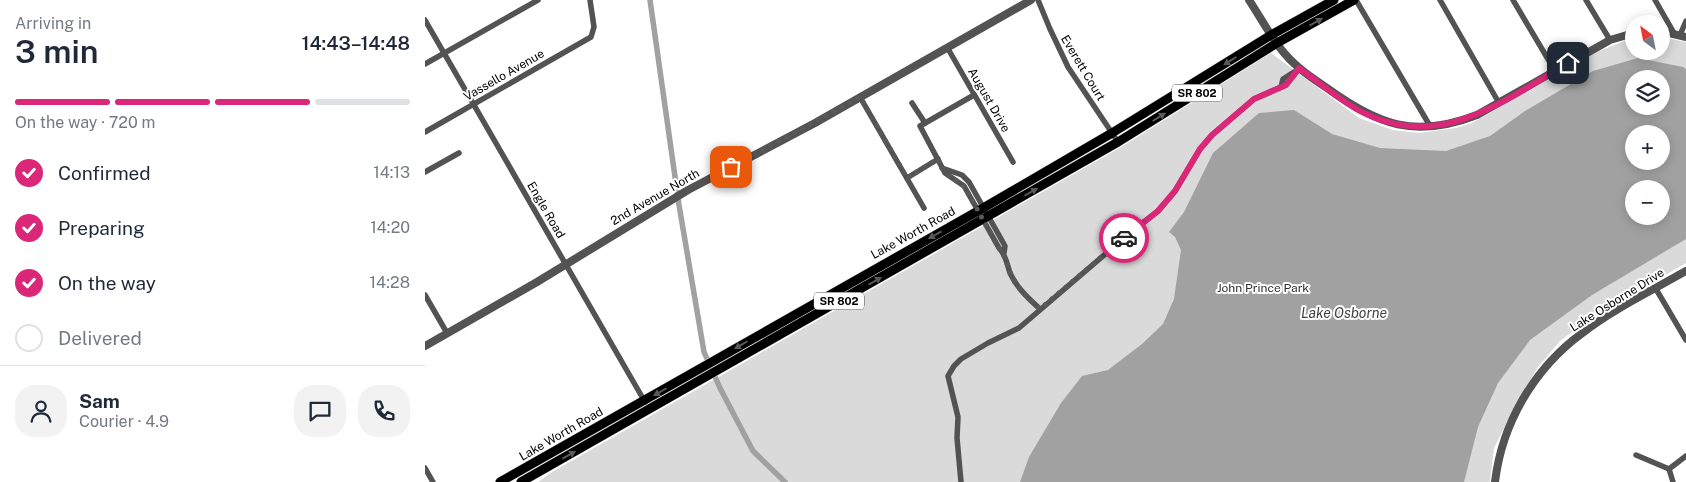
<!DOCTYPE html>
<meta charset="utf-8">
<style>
:root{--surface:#fff;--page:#f2f2f3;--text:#1f2937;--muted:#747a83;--line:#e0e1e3;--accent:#db2777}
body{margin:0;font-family:"Public Sans",sans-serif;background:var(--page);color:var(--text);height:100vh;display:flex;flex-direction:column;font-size:19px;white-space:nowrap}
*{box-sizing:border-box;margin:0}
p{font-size:16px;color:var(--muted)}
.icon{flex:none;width:28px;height:28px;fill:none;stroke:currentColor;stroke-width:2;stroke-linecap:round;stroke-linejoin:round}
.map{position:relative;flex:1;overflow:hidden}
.sheet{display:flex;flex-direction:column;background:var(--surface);width:425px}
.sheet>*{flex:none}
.needle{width:32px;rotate:328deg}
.controls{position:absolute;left:1200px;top:15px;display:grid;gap:10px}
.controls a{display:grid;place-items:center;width:45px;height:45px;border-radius:50%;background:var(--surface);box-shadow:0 2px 12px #0003;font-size:25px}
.pin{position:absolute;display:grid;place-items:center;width:42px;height:42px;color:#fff;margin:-21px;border-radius:10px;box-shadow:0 2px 8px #0006}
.courier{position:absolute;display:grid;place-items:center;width:50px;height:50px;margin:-25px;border:4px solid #db2777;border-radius:50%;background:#fff;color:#222;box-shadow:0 1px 6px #0007}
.summary em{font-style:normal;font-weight:600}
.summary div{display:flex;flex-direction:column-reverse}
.summary{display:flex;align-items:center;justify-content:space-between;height:85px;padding:0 15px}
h1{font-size:32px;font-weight:600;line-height:38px}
.bar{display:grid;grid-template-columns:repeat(4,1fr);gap:8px 5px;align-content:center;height:60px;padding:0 15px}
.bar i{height:6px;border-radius:4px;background:var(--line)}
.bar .current{background:var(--accent)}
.bar p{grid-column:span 4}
.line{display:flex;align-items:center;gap:12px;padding:0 15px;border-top:1px solid var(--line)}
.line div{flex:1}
.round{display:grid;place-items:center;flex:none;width:52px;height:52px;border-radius:20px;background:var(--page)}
ol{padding:0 15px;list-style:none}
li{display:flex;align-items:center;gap:15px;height:55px}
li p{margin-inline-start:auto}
li .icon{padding:5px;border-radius:50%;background:var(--accent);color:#fff;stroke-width:4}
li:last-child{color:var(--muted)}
li i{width:28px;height:28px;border:2px solid var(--line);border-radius:50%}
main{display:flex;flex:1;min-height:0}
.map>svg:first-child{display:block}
</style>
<main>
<section class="sheet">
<div class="summary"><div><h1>3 min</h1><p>Arriving in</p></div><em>14:43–14:48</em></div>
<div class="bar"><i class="current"></i><i class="current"></i><i class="current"></i><i></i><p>On the way · 720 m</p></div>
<ol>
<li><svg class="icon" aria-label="check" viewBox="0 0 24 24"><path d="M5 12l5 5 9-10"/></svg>Confirmed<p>14:13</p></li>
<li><svg class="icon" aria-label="check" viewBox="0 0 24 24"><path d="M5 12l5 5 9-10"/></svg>Preparing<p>14:20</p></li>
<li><svg class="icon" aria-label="check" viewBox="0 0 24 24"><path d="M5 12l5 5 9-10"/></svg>On the way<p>14:28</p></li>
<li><i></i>Delivered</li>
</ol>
<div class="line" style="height:90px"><a class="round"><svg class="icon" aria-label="person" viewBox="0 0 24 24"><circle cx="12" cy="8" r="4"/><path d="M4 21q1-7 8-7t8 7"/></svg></a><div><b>Sam</b><p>Courier · 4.9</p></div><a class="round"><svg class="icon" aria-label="chat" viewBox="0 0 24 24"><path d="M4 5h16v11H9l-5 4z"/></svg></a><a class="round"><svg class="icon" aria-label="phone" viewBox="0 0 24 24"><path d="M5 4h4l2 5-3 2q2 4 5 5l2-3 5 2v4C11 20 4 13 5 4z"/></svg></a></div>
</section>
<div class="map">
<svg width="1261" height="482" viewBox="0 0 1261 482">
<rect width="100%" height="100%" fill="#fff"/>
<path fill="#dadada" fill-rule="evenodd" d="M1236 37 1261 42V263L1160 322 1135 341 1113 367 1096 395 1069 448 1065 482H113L127 472 698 146 846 53 934 118 968 130 994 133 1031 128 1047 123 1172 52 1207 38H1209V51H1236ZM1209 79H1236V106H1209ZM1209 134H1236V161H1209ZM1209 189H1236V216H1209Z"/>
<path fill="#a1a1a1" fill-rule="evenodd" d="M1213 58 1258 67 1261 69V239L1167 295 1105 340 1073 383 1053 427 1039 482H595L604 457 636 403 657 376 683 370 717 344 738 324 749 299 756 250 750 237 744 232 759 212 788 153 834 113 869 110 907 134 955 148 1021 151 1065 136 1100 111 1168 71ZM1209 79H1236V106H1209ZM1209 134H1236V161H1209ZM1209 189H1236V216H1209Z"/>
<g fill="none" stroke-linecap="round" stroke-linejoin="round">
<polyline stroke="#a1a1a1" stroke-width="5.5" points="225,0 254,205 279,352 295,388 328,451 360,482"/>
<defs>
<g id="primary">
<polyline points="75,482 553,211 687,133 846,35 909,0"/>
<polyline points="96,482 693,142 852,43 929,0"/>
</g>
</defs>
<use href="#primary" stroke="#dbdbdb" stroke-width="10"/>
<g stroke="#535353" stroke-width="5.5">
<polyline points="613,0 625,29 643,67 693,142"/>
<polyline points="931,0 1005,126"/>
<polyline points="1015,0 1074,103"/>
<polyline points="1088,0 1130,71"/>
<polyline points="1161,0 1185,40"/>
<polyline points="1230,0 1249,33"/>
<polyline points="0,20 220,402"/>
<polyline points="1255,35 1261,21"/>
<polyline points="522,47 588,162"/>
<polyline points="0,64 113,0"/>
<polyline points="856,87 858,79 869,72"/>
<path d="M549 95 495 126 520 173 539 186 574 248C581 255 582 264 585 273 592 288 603 298 615 309"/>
<polyline points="435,97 499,208"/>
<polyline points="487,103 500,123"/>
<polyline points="0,132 166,37 169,27 165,0"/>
<polyline points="517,168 537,175 544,182 575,237 580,246 579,253"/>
<polyline points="0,172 34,153"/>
<polyline points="482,178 513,159"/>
<polyline points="1231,289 1261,340"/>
<polyline points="0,295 22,333"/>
<polyline points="1211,455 1244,469 1261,456"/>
<polyline points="0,468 8,482"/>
<polyline points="1244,469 1248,482"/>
<polyline points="536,482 532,438 533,417 523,376 529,366 536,359 563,343 594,328 706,232 733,211 750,191 775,149 787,135 829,99 861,85 874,69"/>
</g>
<g stroke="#535353" stroke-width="8">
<path d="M824 0C836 18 846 38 860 54 872 68 887 78 902 88 953 125 990 139 1052 115L1185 40 1209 33"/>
<polyline points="1236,31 1261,37"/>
<polyline points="0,346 112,282 263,190 390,123 606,0"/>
<path d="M1070 482C1077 423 1109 369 1156 334 1188 309 1226 291 1261 271"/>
</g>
<use href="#primary" stroke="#000" stroke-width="9"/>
</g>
<defs><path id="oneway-solid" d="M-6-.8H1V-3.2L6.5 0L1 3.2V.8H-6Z" transform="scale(1.25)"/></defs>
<g fill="#595959">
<use href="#oneway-solid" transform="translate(891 22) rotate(-29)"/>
<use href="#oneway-solid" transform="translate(805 61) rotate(148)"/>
<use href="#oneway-solid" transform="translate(734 117) rotate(-32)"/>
<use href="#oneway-solid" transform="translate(606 192) rotate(-30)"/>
<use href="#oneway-solid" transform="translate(510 235) rotate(151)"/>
<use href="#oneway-solid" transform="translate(450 281) rotate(-30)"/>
<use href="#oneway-solid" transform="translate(316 345) rotate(150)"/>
<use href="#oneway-solid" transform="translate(235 392) rotate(150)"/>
<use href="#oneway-solid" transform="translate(144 455) rotate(-29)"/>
</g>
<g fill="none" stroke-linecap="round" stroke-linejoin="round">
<path stroke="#595959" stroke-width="5" stroke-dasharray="0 9" d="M306 167 435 97 482 178 513 159 520 173 539 186 574 248C581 256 582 267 587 276 594 290 604 299 615 309L699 238"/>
<path stroke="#db2777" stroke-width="6" d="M699 238 733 211 750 191 775 149 787 135 829 99 861 85 874 68C893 82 912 98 933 110 1012 153 1076 103 1143 63"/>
</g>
<g text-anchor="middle" stroke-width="4" stroke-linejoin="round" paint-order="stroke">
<g fill="#fff" stroke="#4c4c4c" stroke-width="1">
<rect x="747" y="84.5" width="50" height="17" rx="4"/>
<rect x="389" y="292.5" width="50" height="17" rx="4"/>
</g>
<g font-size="11" font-weight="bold" fill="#000">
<text x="772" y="97">SR 802</text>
<text x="414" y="305">SR 802</text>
</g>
<g font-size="12" fill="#000" stroke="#fff">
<text transform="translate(658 68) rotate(59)" y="4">Everett Court</text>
<text transform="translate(79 75) rotate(-30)" y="4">Vassello Avenue</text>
<text transform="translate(564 100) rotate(60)" y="4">August Drive</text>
<text transform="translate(230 197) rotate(-30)" y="4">2nd Avenue North</text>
<text transform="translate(121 210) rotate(60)" y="4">Engle Road</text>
<text transform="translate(488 233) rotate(-29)" y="4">Lake Worth Road</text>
<text transform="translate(1192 300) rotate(-32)" y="4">Lake Osborne Drive</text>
<text transform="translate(136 434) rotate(-30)" y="4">Lake Worth Road</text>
</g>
<g font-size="12" fill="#313131" stroke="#fff">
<text x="838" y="292">John Prince Park</text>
</g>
<g font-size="14" font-style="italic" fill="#424242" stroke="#fff">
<text x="919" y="318">Lake Osborne</text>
</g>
</g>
</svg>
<div class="controls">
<a><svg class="needle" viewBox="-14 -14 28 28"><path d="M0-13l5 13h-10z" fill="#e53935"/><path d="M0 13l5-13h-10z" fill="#747a83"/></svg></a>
<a><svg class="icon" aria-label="layers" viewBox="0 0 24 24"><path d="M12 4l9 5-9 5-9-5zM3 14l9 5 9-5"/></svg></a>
<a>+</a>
<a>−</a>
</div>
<div class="pin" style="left:306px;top:167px;background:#ea580c"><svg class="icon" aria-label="bag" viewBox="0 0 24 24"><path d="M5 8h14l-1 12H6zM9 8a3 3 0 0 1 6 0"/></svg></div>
<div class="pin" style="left:1143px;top:63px;background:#1f2937"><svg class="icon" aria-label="home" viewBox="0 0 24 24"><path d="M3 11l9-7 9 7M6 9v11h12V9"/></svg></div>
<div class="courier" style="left:699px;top:238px"><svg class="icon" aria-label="car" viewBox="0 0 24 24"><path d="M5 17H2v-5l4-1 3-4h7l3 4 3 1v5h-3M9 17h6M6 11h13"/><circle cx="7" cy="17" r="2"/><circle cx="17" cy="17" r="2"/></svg></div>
</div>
</main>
